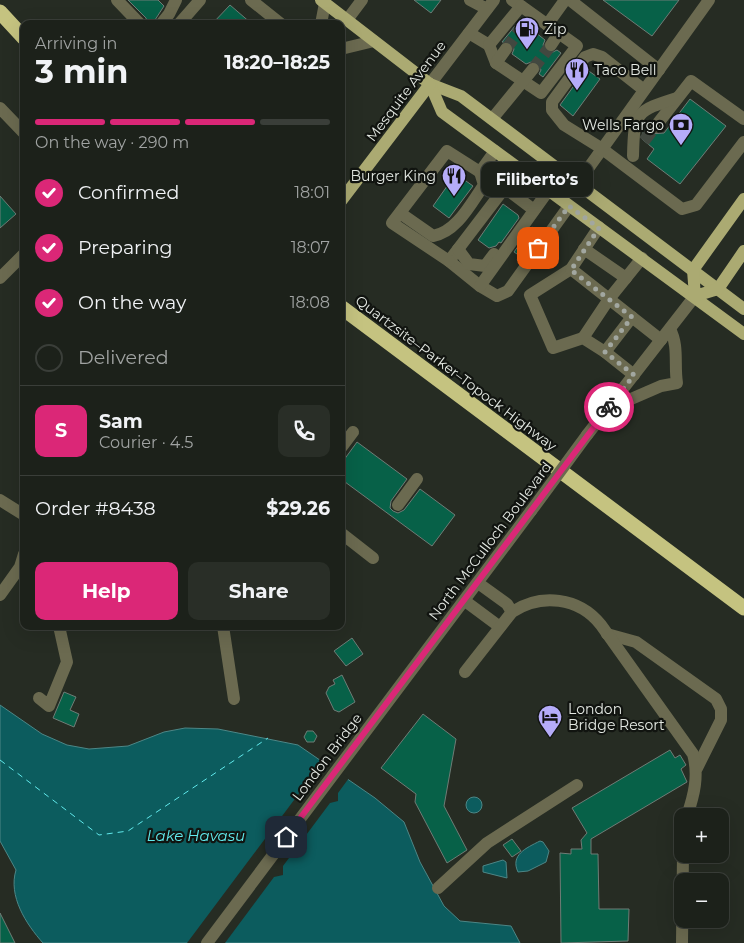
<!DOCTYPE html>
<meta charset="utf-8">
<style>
:root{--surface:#1c211a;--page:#292e27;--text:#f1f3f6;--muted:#a0a3a2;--line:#3a3e39;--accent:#db2777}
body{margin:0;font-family:Montserrat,sans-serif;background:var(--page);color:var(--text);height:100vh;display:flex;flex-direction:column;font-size:19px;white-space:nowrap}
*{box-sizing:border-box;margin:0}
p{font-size:16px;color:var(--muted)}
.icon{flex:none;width:28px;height:28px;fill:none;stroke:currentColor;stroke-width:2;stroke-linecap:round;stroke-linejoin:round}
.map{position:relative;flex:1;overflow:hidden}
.drawer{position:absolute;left:20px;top:20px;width:325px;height:610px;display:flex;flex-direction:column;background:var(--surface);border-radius:10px;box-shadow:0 5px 20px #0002,0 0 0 1px var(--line)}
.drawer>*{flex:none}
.fabs{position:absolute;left:674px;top:808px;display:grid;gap:10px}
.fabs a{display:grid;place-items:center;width:55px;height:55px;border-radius:10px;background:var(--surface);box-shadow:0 5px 20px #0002,0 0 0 1px var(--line);font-size:25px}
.pin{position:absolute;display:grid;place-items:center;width:42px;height:42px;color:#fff;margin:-21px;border-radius:10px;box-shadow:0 2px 8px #0006}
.courier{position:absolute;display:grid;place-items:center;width:50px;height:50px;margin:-25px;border:4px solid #db2777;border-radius:50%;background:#fff;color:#222;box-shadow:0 1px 6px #0007}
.bubble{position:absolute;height:35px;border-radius:10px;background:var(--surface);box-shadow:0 5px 20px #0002,0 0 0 1px var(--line);font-size:16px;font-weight:700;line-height:35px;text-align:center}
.headline em{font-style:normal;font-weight:700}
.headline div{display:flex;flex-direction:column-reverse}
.headline{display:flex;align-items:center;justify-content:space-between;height:85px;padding:0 15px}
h1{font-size:32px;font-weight:700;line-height:38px}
.bar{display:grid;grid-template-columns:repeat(4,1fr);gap:8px 5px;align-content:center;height:60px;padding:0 15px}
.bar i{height:6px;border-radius:4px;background:var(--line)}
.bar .active{background:var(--accent)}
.bar p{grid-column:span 4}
.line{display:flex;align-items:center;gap:12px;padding:0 15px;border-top:1px solid var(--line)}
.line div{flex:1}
.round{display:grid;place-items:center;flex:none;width:52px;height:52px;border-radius:10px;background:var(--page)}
ol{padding:0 15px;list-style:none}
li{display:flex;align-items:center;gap:15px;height:55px}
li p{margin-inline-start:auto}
li .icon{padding:5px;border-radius:50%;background:var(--accent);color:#fff;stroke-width:4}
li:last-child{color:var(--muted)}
li i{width:28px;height:28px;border:2px solid var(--line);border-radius:50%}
.cta{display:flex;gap:10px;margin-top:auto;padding:10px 15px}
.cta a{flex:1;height:58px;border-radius:10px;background:var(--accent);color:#fff;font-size:20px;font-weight:700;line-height:58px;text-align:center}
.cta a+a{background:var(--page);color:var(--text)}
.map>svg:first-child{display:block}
</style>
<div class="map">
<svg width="744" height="943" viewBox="0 0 744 943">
<rect width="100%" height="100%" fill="#262c23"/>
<g fill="#0c5c5e" stroke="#4d8686">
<path d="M0 705 42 734 67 745 89 749 128 746 164 732 185 728 218 729 298 745 375 798 404 822 420 862 444 906 460 921 511 926 520 943H43C26 924 8 896 16 870L0 841Z"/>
<circle cx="474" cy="805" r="8"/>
<path d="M540 841 543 842 549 851 546 862 528 871 518 872C510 855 526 848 540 841Z"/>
<polygon points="503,860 506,862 507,878 483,872 483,866"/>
</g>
<polygon fill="#262c23" points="324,760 349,778 338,793 338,801 330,803 283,866 283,875 274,877 225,943 187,943"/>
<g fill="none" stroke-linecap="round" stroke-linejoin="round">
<polyline stroke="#61e9ec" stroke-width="1" stroke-dasharray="6 5" stroke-linecap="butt" points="0,760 99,835 128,831 268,738"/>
</g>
<g fill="#076148" stroke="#6f7c76">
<polygon points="128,0 158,0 164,6 153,23 148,24 146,18"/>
<polygon points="414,0 441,0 431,13"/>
<polygon points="603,0 679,0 652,36"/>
<polygon points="230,5 252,24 212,24"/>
<polygon points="520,20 545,40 543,45 546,51 551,53 557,50 561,53 543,77 539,74 541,70 538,63 534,61 526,64 512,54 514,49 511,43 502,42"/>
<polygon points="586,69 600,79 573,116 560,105"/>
<polygon points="690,99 726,126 680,184 647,159 654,149 642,139 643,132 648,121 647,130 650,134 664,133"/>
<polygon points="452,164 462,171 459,176 473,186 449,218 433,206 450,182 442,176"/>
<polygon points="0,196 16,214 0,228"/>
<polygon points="503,204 518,215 519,218 501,243 499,242 496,246 489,248 478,240"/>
<polygon points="532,227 540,233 519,262 517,260 520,256 514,252"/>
<polygon points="357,442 407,479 391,501 390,508 393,511 398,513 404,510 420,489 455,515 432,546 341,479 341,464"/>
<polygon points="352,638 363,654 346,666 334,651"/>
<polygon points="342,675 355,702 339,712 334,710 326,693 329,687 335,684 333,680"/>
<polygon points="64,692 76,697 70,710 79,714 74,727 53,718"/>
<polygon points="423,714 456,739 444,806 467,850 447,863 415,802 416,794 381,768"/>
<polygon points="307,731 313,731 317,736 314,742 307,742 304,737"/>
<polygon points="670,750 675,758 680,755 686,765 681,769 687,782 591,839 591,854 598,854 599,909 629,909 628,941 561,943 560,853 571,854 571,849 582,849 581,840 587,833 572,808"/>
<polygon points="512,839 521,851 512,857 503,845"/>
<polygon points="0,913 15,943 0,943"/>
</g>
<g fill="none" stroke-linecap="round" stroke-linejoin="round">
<g stroke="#424840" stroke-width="12" stroke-dasharray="12 6" stroke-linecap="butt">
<polyline points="506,49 524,24"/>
<polyline points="533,69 551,45"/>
<polyline points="644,141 655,127"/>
</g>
<g stroke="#6b6a50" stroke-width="12">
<polyline points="117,0 140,24"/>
<polyline points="251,0 281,24"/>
<polyline points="470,0 487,9"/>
<polyline points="570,0 659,70"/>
<polyline points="347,20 362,0"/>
<polyline points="161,24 169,14 176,0"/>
<polyline points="179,24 200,0"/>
<polyline points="321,24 325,3"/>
<polyline points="547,25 565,0"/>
<polyline points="469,33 489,45 521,6 512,0"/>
<polyline points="489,45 496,63 541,93 577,46 521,6"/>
<polyline points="551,45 559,33"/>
<polyline points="341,49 374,41"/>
<polyline points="496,63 506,49"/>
<polyline points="430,84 494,0"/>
<polyline points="644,90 602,57 593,54 585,57 552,102 552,110 564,125 601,148 682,209 696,205 744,142"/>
<polyline points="0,108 24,133"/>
<polyline points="492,119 533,69"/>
<polyline points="655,127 691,81 744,119"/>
<path d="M633 156C634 112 636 111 677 98"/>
<polyline points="519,169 449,261 480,286 497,296 508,291 569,206"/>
<polyline points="577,184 709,0"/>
<polyline points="505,188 534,210"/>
<path d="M400 213 433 236C457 232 471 203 484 185L480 172"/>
<polyline points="599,227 571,269 530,295 553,348 583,338 605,352 634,375"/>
<polyline points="458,249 469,264 485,266 494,254"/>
<polyline points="584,249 626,278"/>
<polyline points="449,261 392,223 447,151 480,172 495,151"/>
<polyline points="571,269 661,340"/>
<polyline points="0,278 24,254"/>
<polyline points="480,286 548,191"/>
<polyline points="583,338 609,299 642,258"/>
<polyline points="605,352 632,317"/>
<path d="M608 409 661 386 677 383C674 365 679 346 670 329"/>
<polyline points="587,435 695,296"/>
<polyline points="341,448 353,432"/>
<polyline points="0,500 24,515"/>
<polyline points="398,505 417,479"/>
<polyline points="341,533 373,558"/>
<polyline points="478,583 507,604 512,612"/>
<polyline points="0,595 20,567 24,554"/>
<polyline points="465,601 500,627"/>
<polyline points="223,626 234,699"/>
<polyline points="607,634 636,642 716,699 721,709 721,720 697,768"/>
<path d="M465 672 512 612C541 593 579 597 601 625L693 754C699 776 694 795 687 816"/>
<polyline points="39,698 49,706 67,662 59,626"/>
<polyline points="438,888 487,843 577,785"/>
<polyline points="207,943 531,511"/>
<polyline points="682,943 683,854"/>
</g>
<g stroke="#abaa72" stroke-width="12">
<polyline points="321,0 430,84 461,96 744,309"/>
<polyline points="430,84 442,112 744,334"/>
<polyline points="744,199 693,270 695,296 718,289 744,251"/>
<polyline points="341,201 430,84"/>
</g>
<g stroke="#c5c380" stroke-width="15">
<polyline points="0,12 24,38"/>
<polyline points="341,307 744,608"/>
</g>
<polyline stroke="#6b6a50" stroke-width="12" points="531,511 587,435"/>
</g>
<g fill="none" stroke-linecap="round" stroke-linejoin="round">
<polyline stroke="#a2a7a0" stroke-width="5" stroke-dasharray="0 9" points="538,248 569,206 599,228 571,270 632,317 605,352 634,375 609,407"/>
<polyline stroke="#db2777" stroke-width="6" points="286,837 609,407"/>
</g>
<defs>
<symbol id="fuel-pin" viewBox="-11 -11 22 30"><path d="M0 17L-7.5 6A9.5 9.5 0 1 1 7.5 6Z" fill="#b5acf9" stroke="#111410"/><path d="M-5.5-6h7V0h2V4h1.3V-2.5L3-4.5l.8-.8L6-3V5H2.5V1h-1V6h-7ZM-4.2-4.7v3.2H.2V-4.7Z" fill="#111"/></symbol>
<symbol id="restaurant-pin" viewBox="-11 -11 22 30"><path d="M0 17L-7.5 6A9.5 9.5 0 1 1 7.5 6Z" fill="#b5acf9" stroke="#111410"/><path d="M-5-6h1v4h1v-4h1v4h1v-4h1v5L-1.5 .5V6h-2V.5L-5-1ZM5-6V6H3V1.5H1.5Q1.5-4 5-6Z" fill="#111"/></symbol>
<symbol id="bank-pin" viewBox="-11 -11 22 30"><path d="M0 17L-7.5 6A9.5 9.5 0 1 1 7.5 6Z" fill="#b5acf9" stroke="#111410"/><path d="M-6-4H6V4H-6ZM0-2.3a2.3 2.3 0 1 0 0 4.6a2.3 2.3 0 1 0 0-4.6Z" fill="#111"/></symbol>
<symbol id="hotel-pin" viewBox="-11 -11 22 30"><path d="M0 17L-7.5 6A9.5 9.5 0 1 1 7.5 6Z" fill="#b5acf9" stroke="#111410"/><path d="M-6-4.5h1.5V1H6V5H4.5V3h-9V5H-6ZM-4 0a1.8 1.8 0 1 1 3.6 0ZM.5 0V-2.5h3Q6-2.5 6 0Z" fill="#111"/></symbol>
</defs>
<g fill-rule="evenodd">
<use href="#fuel-pin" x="513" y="15" width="28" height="38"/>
<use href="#restaurant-pin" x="563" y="56" width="28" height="38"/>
<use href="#bank-pin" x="667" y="111" width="28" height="38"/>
<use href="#restaurant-pin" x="440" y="162" width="28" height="38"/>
<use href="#hotel-pin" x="536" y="703" width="28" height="38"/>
</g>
<g text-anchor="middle" stroke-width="4.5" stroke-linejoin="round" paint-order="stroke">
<g font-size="14" fill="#e4e9e3" stroke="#111410" text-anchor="start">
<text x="544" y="34">Zip</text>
<text x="594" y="75">Taco Bell</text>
<text x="664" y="130" text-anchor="end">Wells Fargo</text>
<text x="436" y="181" text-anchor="end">Burger King</text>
<text x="568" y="714">London<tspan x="568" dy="16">Bridge Resort</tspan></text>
</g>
<g font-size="14" fill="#e4e9e3" stroke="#111410">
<text transform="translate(406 91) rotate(-53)" y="5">Mesquite Avenue</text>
<text transform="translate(456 373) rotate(37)" y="5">Quartzsite–Parker–Topock Highway</text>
<text transform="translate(490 541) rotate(-53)" y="5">North McCulloch Boulevard</text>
<text transform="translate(327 757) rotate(-53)" y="5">London Bridge</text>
</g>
<g font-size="15" font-style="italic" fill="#61e9ec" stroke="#111410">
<text x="196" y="841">Lake Havasu</text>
</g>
</g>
</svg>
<div class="fabs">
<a>+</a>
<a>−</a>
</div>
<div class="pin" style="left:538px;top:248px;background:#ea580c"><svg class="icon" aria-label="bag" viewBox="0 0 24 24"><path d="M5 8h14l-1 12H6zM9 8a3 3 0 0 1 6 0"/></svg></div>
<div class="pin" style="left:286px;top:837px;background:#1f2937"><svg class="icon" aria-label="home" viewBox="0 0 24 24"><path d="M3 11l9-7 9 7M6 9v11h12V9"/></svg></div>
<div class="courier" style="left:609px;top:407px"><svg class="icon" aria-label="bike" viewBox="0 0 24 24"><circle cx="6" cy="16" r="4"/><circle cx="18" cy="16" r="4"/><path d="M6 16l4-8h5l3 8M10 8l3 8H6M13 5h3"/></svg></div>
<div class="bubble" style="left:481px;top:162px;width:112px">Filiberto’s</div>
<section class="drawer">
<div class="headline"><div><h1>3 min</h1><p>Arriving in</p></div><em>18:20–18:25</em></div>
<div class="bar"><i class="active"></i><i class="active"></i><i class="active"></i><i></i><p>On the way · 290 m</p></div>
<ol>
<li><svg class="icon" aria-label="check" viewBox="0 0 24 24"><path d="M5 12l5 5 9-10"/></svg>Confirmed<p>18:01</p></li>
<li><svg class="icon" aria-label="check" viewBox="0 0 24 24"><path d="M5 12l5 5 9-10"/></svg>Preparing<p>18:07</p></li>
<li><svg class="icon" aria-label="check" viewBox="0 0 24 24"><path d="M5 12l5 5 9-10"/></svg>On the way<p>18:08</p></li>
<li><i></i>Delivered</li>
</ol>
<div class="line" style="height:90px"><b class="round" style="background:var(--accent);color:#fff">S</b><div><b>Sam</b><p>Courier · 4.5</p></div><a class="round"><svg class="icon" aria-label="phone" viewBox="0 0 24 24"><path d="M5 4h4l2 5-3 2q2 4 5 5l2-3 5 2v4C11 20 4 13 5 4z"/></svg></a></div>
<div class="line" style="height:65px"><div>Order #8438</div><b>$29.26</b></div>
<div class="cta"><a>Help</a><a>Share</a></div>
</section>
</div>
